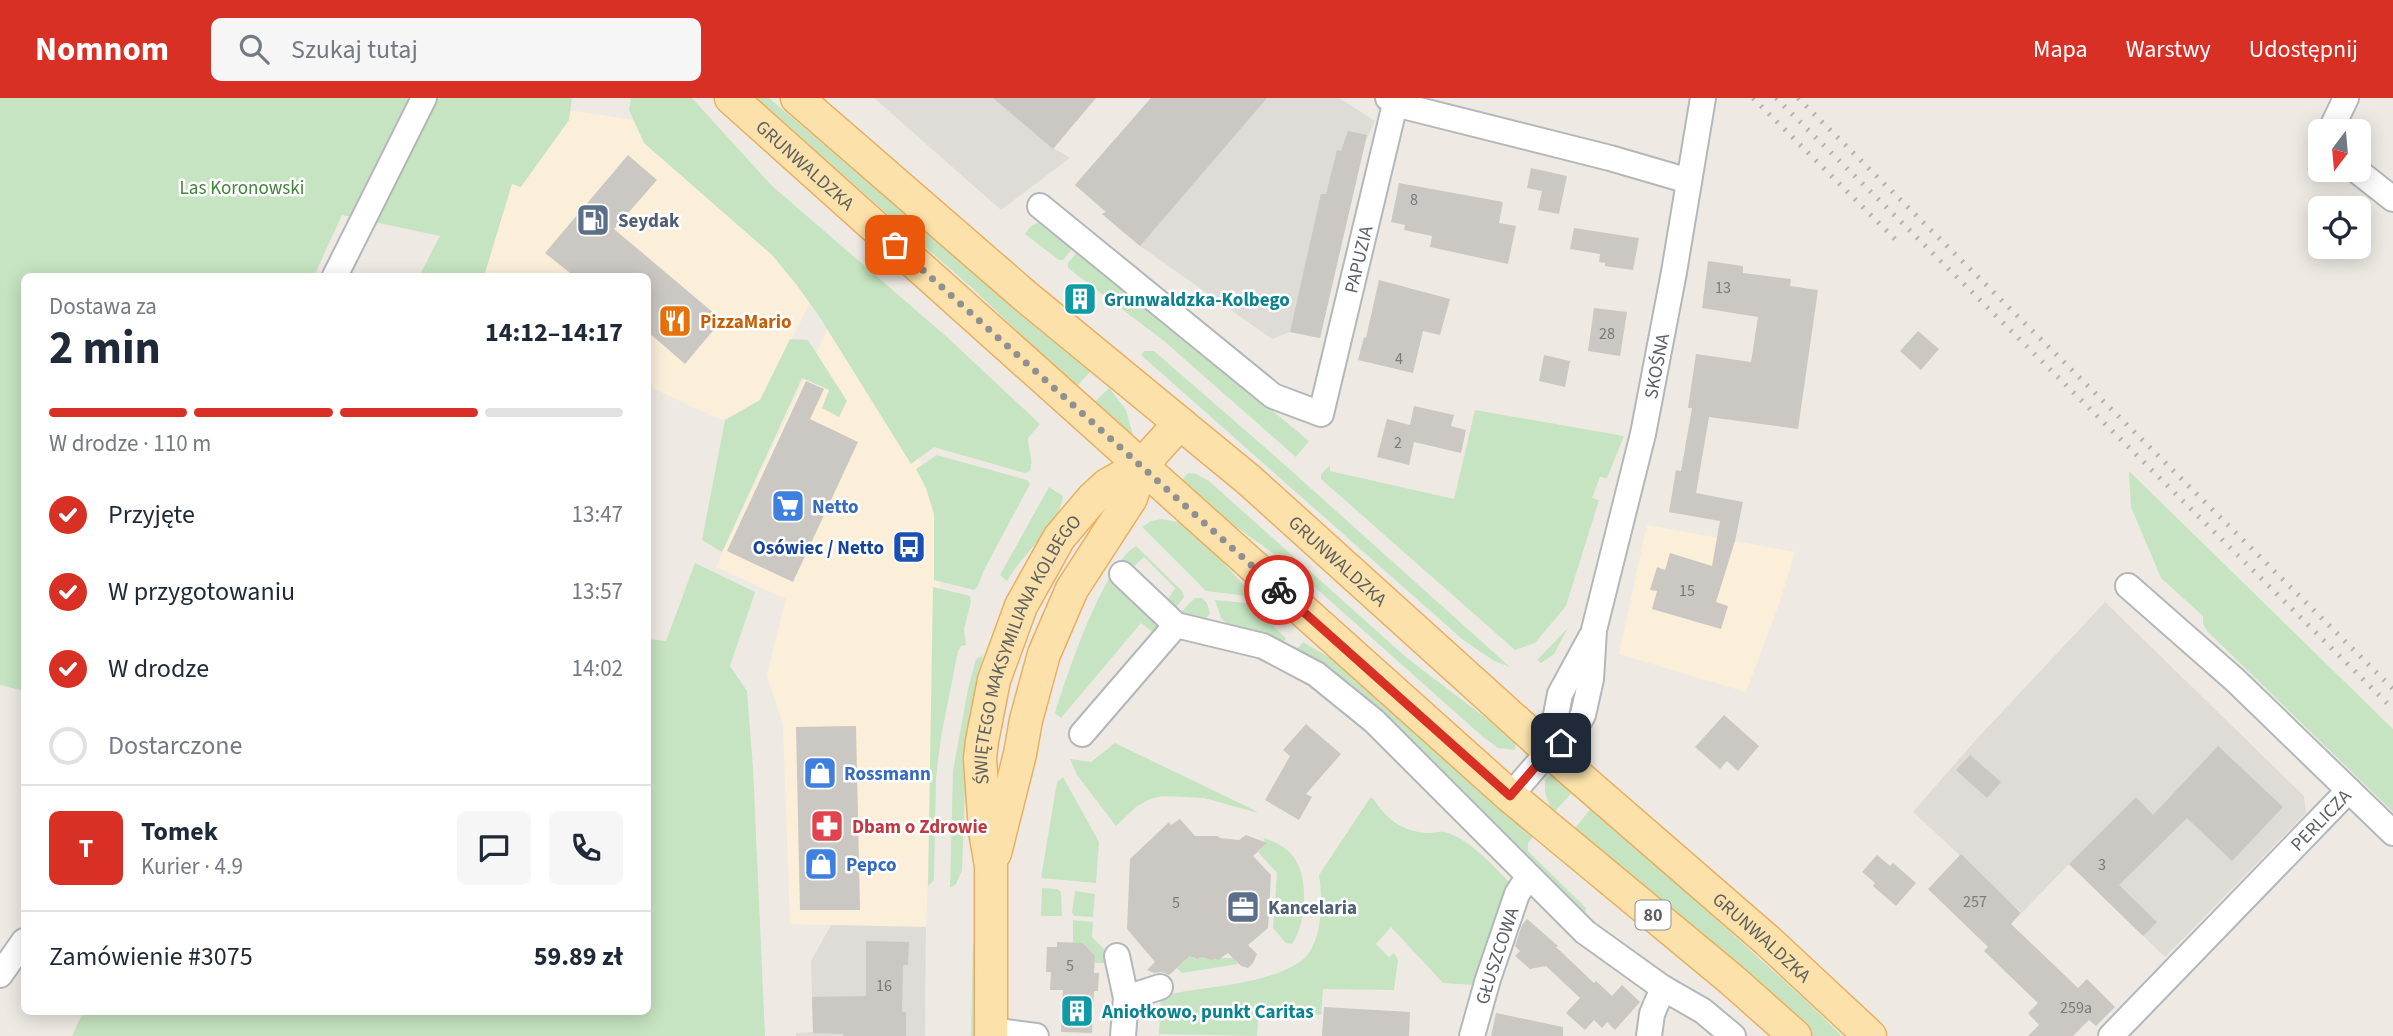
<!DOCTYPE html>
<html lang="pl">
<meta charset="utf-8">
<style>
:root{--surface:#fff;--page:#f6f6f7;--text:#1f2937;--muted:#747a83;--line:#e0e1e3;--accent:#d93025}
body{margin:0;font-family:"Source Sans 3",sans-serif;background:var(--page);color:var(--text);height:100vh;display:flex;flex-direction:column;font-size:26px;white-space:nowrap}
*{box-sizing:border-box;margin:0}
p{font-size:23px;color:var(--muted)}
.icon{flex:none;width:38px;height:38px;fill:none;stroke:currentColor;stroke-width:2;stroke-linecap:round;stroke-linejoin:round}
.map{position:relative;flex:1;overflow:hidden}
.sheet{position:absolute;left:21px;top:175px;width:630px;height:742px;display:flex;flex-direction:column;background:var(--surface);border-radius:10px;box-shadow:0 4px 18px #0003}
.sheet>*{flex:none}
.needle{width:46px;rotate:196deg}
.controls{position:absolute;left:2308px;top:21px;display:grid;gap:14px}
.controls a{display:grid;place-items:center;width:63px;height:63px;border-radius:10px;background:var(--surface);box-shadow:0 4px 18px #0003;font-size:35px}
.pin{position:absolute;display:grid;place-items:center;width:60px;height:60px;color:#fff;margin:-30px;border-radius:14px;box-shadow:0 4px 10px #0006}
.courier{position:absolute;display:grid;place-items:center;width:70px;height:70px;margin:-35px;border:5px solid #d93025;border-radius:50%;background:#fff;color:#222;box-shadow:0 2px 9px #0007}
.summary em{font-style:normal;font-weight:700}
.summary div{display:flex;flex-direction:column-reverse}
.summary{display:flex;align-items:center;justify-content:space-between;height:119px;padding:0 28px}
h1{font-size:46px;font-weight:700;line-height:52px}
.bar{display:grid;grid-template-columns:repeat(4,1fr);gap:10px 7px;align-content:center;height:84px;padding:0 28px}
.bar i{height:9px;border-radius:5px;background:var(--line)}
.bar .current{background:var(--accent)}
.bar p{grid-column:span 4}
.line{display:flex;align-items:center;gap:18px;padding:0 28px;border-top:2px solid var(--line)}
.line div{flex:1}
.round{display:grid;place-items:center;flex:none;width:74px;height:74px;border-radius:10px;background:var(--page)}
ol{padding:0 28px;list-style:none}
li{display:flex;align-items:center;gap:21px;height:77px}
li p{margin-inline-start:auto}
li .icon{padding:7px;border-radius:50%;background:var(--accent);color:#fff;stroke-width:4}
li:last-child{color:var(--muted)}
li i{width:38px;height:38px;border:4px solid var(--line);border-radius:50%}
header{display:flex;align-items:center;gap:42px;box-sizing:border-box;height:98px;padding:0 35px;background:var(--accent);color:#fff}
header strong{font-size:33px}
nav{display:flex;gap:38px;margin-inline-start:auto;font-size:24px}
.search{width:490px;height:63px;background:var(--page);display:flex;align-items:center;gap:18px;box-sizing:border-box;padding:0 24px;border-radius:10px;color:var(--muted);font-size:26px}
.map>svg:first-child{display:block}
</style>
<header>
<strong>Nomnom</strong>
<div class="search"><svg class="icon" aria-label="search" viewBox="0 0 24 24"><circle cx="10" cy="10" r="6"/><path d="M15 15l6 6"/></svg>Szukaj tutaj</div>
<nav><a>Mapa</a><a>Warstwy</a><a>Udostępnij</a></nav>
</header>
<div class="map">
<svg width="2393" height="938" viewBox="0 0 2393 938">
<rect width="100%" height="100%" fill="#eeeae3"/>
<g fill="#fcefda">
<polygon points="555,10 640,23 778,155 813,198 759,308 721,322 648,288 648,178 485,178 479,174 509,79"/>
<polygon points="830,226 925,371 942,423 926,829 790,826 783,626 767,577 786,501 716,469"/>
<polygon points="1647,427 1795,454 1779,506 1746,594 1619,556"/>
</g>
<g fill="#dfdcd8">
<polygon points="874,0 1096,0 1053,50 1070,60 1001,112"/>
<polygon points="1151,0 1339,0 1375,23 1364,46 1320,240 1290,234 1272,241 1140,148 1102,116 1106,113 1075,87"/>
<polygon points="2105,504 2304,698 2306,715 2165,859 2069,766 2022,815 1913,714 1973,645"/>
<polygon points="831,827 926,829 925,938 796,938 796,935 813,934 811,863"/>
</g>
<g fill="#c6e4c1">
<polygon points="0,0 572,0 569,22 521,89 512,86 485,175 488,178 419,178 440,138 342,117 314,178 24,178 24,593 0,587"/>
<path d="M631 0H692L771 87 947 239 1040 326 1028 340C1028 353 1034 360 1030 373L1025 375 934 349 911 366 819 218 796 186 772 157 644 45 629 12Z"/>
<polygon points="755,0 769,0 968,170 1092,272 1076,289 971,189"/>
<polygon points="1037,125 1046,126 1071,148 1072,151 1063,162 1059,162 1025,136 1030,129"/>
<polygon points="1081,154 1309,343 1296,359 1164,243 1068,170 1068,165 1076,155"/>
<polygon points="790,241 808,242 847,303 839,319 822,310 829,292 802,280 722,454 702,442 725,322 760,302"/>
<polygon points="1144,253 1154,253 1276,359 1510,569 1494,563 1462,541 1141,257"/>
<polygon points="1109,290 1126,312 1133,337 1131,340 1093,306"/>
<polygon points="1475,312 1624,338 1607,380 1600,379 1592,400 1599,402 1566,508 1535,545 1515,552 1321,381 1321,376 1330,367 1330,373 1454,401"/>
<polygon points="937,357 1027,382 1030,386 983,474 978,488 974,492 934,482 934,416 926,390 916,371"/>
<polygon points="2129,373 2393,631 2393,714 2208,534 2203,526 2203,518 2161,480 2131,409"/>
<polygon points="1188,375 1196,376 1209,383 1407,560 1516,643 1515,652 1498,650 1483,639 1291,468 1186,393 1181,383"/>
<path d="M1049 389 1063 398C1059 429 1022 455 1007 483L1000 477Z"/>
<polygon points="1162,421 1183,425 1206,446 1250,494 1247,498 1206,493 1142,429 1151,423"/>
<path d="M1136 448 1182 493 1184 499 1174 512 1168 501 1175 490 1144 459 1134 468 1128 466 1157 526 1155 536 1141 525 1061 620 1055 615C1067 577 1103 468 1136 448Z"/>
<polygon points="695,465 755,494 730,568 747,593 753,670 765,938 72,938 83,914 648,914 648,541 666,543"/>
<polygon points="933,489 970,498 971,504 964,531 966,547 961,548 958,553 941,639 936,680 934,782 928,788"/>
<path d="M1195 500H1202L1207 505 1210 515C1203 528 1191 520 1180 515Z"/>
<polygon points="1215,502 1247,505 1286,540 1284,543 1278,544 1231,530 1221,520"/>
<polygon points="1568,530 1554,556 1541,565 1537,562"/>
<polygon points="1303,544 1344,568 1534,738 1528,745 1528,753 1586,810 1585,819 1411,642 1374,611 1298,554 1297,551"/>
<polygon points="983,557 966,665 962,772 956,786 950,790 953,673 968,591 976,561"/>
<polygon points="1115,645 1252,711 1258,715 1204,700 1162,698 1150,701 1137,708 1116,728 1077,677 1070,661 1091,664"/>
<polygon points="1552,676 1573,693 1553,716 1545,695 1545,682"/>
<polygon points="1063,679 1099,744 1096,785 1041,780 1057,684"/>
<path d="M1370 700H1373C1386 721 1402 733 1426 735 1433 735 1442 732 1448 735 1472 743 1494 769 1512 787L1475 887 1443 885 1391 829 1376 846 1389 859 1394 855 1398 862 1394 892 1323 891 1321 917 1259 912 1257 938 1159 936 1161 898C1202 888 1266 888 1301 863 1323 847 1323 802 1319 777Z"/>
<polygon points="1592,709 1803,900 1842,938 1813,938 1747,877 1572,734"/>
<path d="M1264 740C1276 744 1288 750 1295 761 1309 782 1306 827 1292 846L1286 845 1273 830 1277 775 1258 754 1265 747Z"/>
<polygon points="1042,790 1057,791 1061,794 1062,818 1041,818"/>
<polygon points="1075,793 1095,796 1093,819 1074,818 1072,815"/>
<polygon points="1073,822 1093,824 1092,839 1107,854 1107,865 1095,865 1095,858 1083,845 1073,845"/>
<polygon points="973,846 977,849 977,938 971,938"/>
<polygon points="1193,856 1193,860 1198,856 1198,861 1203,856 1205,856 1202,859 1203,861 1207,856 1208,861 1213,857 1218,858 1218,862 1221,860 1233,860 1238,866 1182,875 1177,870"/>
</g>
<g fill="#cbc7c2">
<polygon points="993,0 1096,0 1053,51"/>
<polygon points="1151,0 1267,0 1140,148 1102,116 1106,114 1075,87"/>
<polygon points="1348,33 1367,37 1320,240 1290,234 1321,96 1326,96 1337,52 1341,53"/>
<polygon points="628,57 657,82 614,131 722,222 685,266 648,234 648,178 574,178 545,155"/>
<polygon points="1531,70 1567,78 1559,116 1538,112 1542,93 1527,90"/>
<polygon points="1399,85 1503,104 1499,125 1516,128 1508,166 1430,149 1432,138 1404,132 1405,127 1391,124"/>
<polygon points="1574,130 1639,140 1633,172 1605,168 1605,165 1599,164 1600,156 1570,151"/>
<polygon points="1708,163 1743,168 1743,175 1791,181 1790,188 1818,192 1798,331 1709,319 1696,395 1743,404 1735,443 1716,504 1728,508 1721,531 1652,511 1657,493 1650,492 1657,469 1665,472 1670,455 1712,468 1720,423 1669,414 1676,372 1681,373 1692,310 1688,310 1696,256 1751,264 1758,219 1702,210"/>
<polygon points="1379,182 1450,201 1440,237 1423,233 1413,275 1358,262 1364,239 1366,240"/>
<polygon points="1594,210 1627,214 1620,258 1588,253"/>
<polygon points="1918,233 1939,251 1921,272 1900,253"/>
<polygon points="1544,257 1570,263 1565,289 1539,283"/>
<polygon points="806,283 824,291 810,321 858,344 793,484 727,453"/>
<polygon points="1414,308 1454,317 1451,328 1466,332 1461,355 1414,344 1409,367 1377,359 1387,321 1410,327"/>
<polygon points="1724,617 1759,648 1738,673 1727,663 1720,671 1695,649"/>
<polygon points="1306,626 1341,656 1306,696 1312,699 1299,722 1265,702 1290,658 1283,652"/>
<polygon points="856,628 860,812 800,812 796,629"/>
<polygon points="2218,648 2283,709 2232,763 2187,720 2119,787 2157,824 2143,838 2069,766 2136,699 2153,717"/>
<polygon points="1970,657 2001,684 1987,700 1956,672"/>
<polygon points="1180,721 1195,738 1218,738 1220,740 1239,742 1246,737 1267,745 1253,758 1271,777 1268,830 1248,847 1257,856 1253,865 1248,870 1241,868 1228,855 1218,862 1215,860 1213,862 1200,859 1198,861 1190,858 1169,877 1162,874 1154,875 1147,872 1155,864 1127,831 1130,761 1169,724 1171,727"/>
<polygon points="1961,756 2021,815 2011,826 2078,890 2087,881 2115,909 2096,928 2089,922 2073,938 2028,938 2039,927 2028,915 2038,905 1984,853 1988,849 1928,791"/>
<polygon points="1877,757 1890,768 1893,765 1916,785 1896,808 1873,788 1875,785 1862,774"/>
<polygon points="1527,821 1558,848 1556,849 1594,885 1596,883 1612,898 1622,887 1640,904 1615,932 1607,924 1602,930 1594,922 1585,932 1566,915 1580,900 1546,868 1530,871 1515,858 1520,853 1515,848 1522,827"/>
<polygon points="866,843 909,844 908,867 903,867 902,914 906,914 906,938 843,938 843,936 813,935 812,899 866,898"/>
<polygon points="1057,844 1083,845 1095,858 1094,875 1099,875 1098,893 1094,893 1092,935 1061,934 1063,892 1050,892 1051,874 1046,874 1047,849 1057,849"/>
<polygon points="1324,909 1410,914 1409,938 1322,938"/>
<polygon points="1496,915 1563,929 1563,938 1491,938"/>
</g>
<g fill="none" stroke-linecap="round" stroke-linejoin="round">
<defs>
<g id="minor">
<polyline points="1388,0 1395,6 1610,60 1689,83"/>
<polyline points="2334,33 2334,25 2346,0"/>
<polyline points="2356,72 2393,101"/>
<path id="s1" d="M1040 108 1273 298 1321 316 1395 6"/>
<polyline points="335,178 424,0"/>
<polyline points="1122,476 1176,527"/>
<polyline points="2128,488 2235,582 2393,735"/>
<polyline points="1082,636 1176,527 1263,548 1316,576 1374,623 1585,834 1663,890 1703,913 1733,938"/>
<polyline points="1549,653 1560,596 1591,539"/>
<path id="s2" d="M1510 698 1549 653 1574 632 1583 617 1591 581 1594 532 1643 336 1674 174 1703 0"/>
<polyline points="1117,858 1126,900 1123,938"/>
<polyline points="0,877 24,843"/>
<polyline points="1126,900 1160,889"/>
<polyline points="991,932 1036,938"/>
<path id="s3" d="M1472 938 1488 881 1517 796 1528 779"/>
<polyline points="1649,938 1652,916 1663,890"/>
<path id="s4" d="M2111 938 2349 692"/>
</g>
<g id="major">
<path id="s5" d="M731 0 1510 698 1732 882 1795 938"/>
<path id="s6" d="M797 0 1024 197 1249 382 1549 653 1768 843 1870 938"/>
<polyline points="995,755 1020,656 1026,622 1044,556 1072,491 1131,400 1141,368"/>
<path id="s7" d="M991 938V768L985 733 980 660 982 643 994 582 1021 508 1059 440 1092 401 1107 387 1141 368 1180 325"/>
</g>
</defs>
<use href="#minor" stroke="#b4b7ba" stroke-width="28"/>
<use href="#major" stroke="#ebae5f" stroke-width="35"/>
<use href="#minor" stroke="#fff" stroke-width="24"/>
<use href="#major" stroke="#fce2aa" stroke-width="32"/>
<g stroke="#b2b3b3" stroke-width="5" stroke-dasharray="2 9" stroke-linecap="butt">
<polyline points="1753,0 1898,144"/>
<polyline points="1776,0 2393,611"/>
<polyline points="1798,0 2393,591"/>
</g>
</g>
<g fill="none" stroke-linecap="round" stroke-linejoin="round">
<polyline stroke="#8f9090" stroke-width="7" stroke-dasharray="0 12.6" points="895,147 1279,492"/>
<polyline stroke="#d93025" stroke-width="9" points="1279,492 1510,698 1549,653 1561,645"/>
</g>
<defs>
<symbol id="fuel-square" viewBox="-11 -11 22 22"><rect x="-9" y="-9" width="18" height="18" rx="4" fill="#5c6f8a" stroke="#fff"/><path d="M-5.5-6h7V0h2V4h1.3V-2.5L3-4.5l.8-.8L6-3V5H2.5V1h-1V6h-7ZM-4.2-4.7v3.2H.2V-4.7Z" fill="#fff"/></symbol>
<symbol id="building-square" viewBox="-11 -11 22 22"><rect x="-9" y="-9" width="18" height="18" rx="4" fill="#0f9aa8" stroke="#fff"/><path d="M-4-6H4V6H1V3H-1V6H-4ZM-2.5-4.3h1.7v1.8h-1.7ZM.8-4.3h1.7v1.8H.8ZM-2.5-1h1.7V.8h-1.7ZM.8-1h1.7V.8H.8Z" fill="#fff"/></symbol>
<symbol id="restaurant-square" viewBox="-11 -11 22 22"><rect x="-9" y="-9" width="18" height="18" rx="4" fill="#e8710a" stroke="#fff"/><path d="M-5-6h1v4h1v-4h1v4h1v-4h1v5L-1.5 .5V6h-2V.5L-5-1ZM5-6V6H3V1.5H1.5Q1.5-4 5-6Z" fill="#fff"/></symbol>
<symbol id="supermarket-square" viewBox="-11 -11 22 22"><rect x="-9" y="-9" width="18" height="18" rx="4" fill="#3f7fe0" stroke="#fff"/><path d="M-6-5.5h2.5l.6 2H6L4.5 2H-2.5L-4.4-4H-6ZM-1.5 3.2a1.3 1.3 0 1 0 .1 0ZM3 3.2a1.3 1.3 0 1 0 .1 0Z" fill="#fff"/></symbol>
<symbol id="bus-square" viewBox="-11 -11 22 22"><rect x="-9" y="-9" width="18" height="18" rx="4" fill="#1a4fb4" stroke="#fff"/><path d="M-5-6H5V4H4V6H2V4H-2V6H-4V4H-5ZM-3.5-4V0h7V-4ZM-3.5 1.2v1.5H-2V1.2ZM2 1.2v1.5H3.5V1.2Z" fill="#fff"/></symbol>
<symbol id="shop-square" viewBox="-11 -11 22 22"><rect x="-9" y="-9" width="18" height="18" rx="4" fill="#3f7fe0" stroke="#fff"/><path d="M-5-2.5h2.3a2.7 3.5 0 0 1 5.4 0H5L5.5 6h-11ZM-1.5-2.5h3a1.5 2.3 0 0 0-3 0Z" fill="#fff"/></symbol>
<symbol id="pharmacy-square" viewBox="-11 -11 22 22"><rect x="-9" y="-9" width="18" height="18" rx="4" fill="#e0444e" stroke="#fff"/><path d="M-2-6h4v4h4v4h-4v4h-4v-4h-4v-4h4Z" fill="#fff"/></symbol>
<symbol id="office-square" viewBox="-11 -11 22 22"><rect x="-9" y="-9" width="18" height="18" rx="4" fill="#5c6f8a" stroke="#fff"/><path d="M-6-3h4V-5.5h4V-3h4V5H-6ZM-1-4.5V-3h2v-1.5ZM-6 0V1H6V0Z" fill="#fff"/></symbol>
</defs>
<g fill-rule="evenodd">
<use href="#fuel-square" x="574" y="103" width="38" height="38"/>
<use href="#building-square" x="1061" y="182" width="38" height="38"/>
<use href="#restaurant-square" x="656" y="204" width="38" height="38"/>
<use href="#supermarket-square" x="769" y="389" width="38" height="38"/>
<use href="#bus-square" x="890" y="430" width="38" height="38"/>
<use href="#shop-square" x="801" y="656" width="38" height="38"/>
<use href="#pharmacy-square" x="808" y="709" width="38" height="38"/>
<use href="#shop-square" x="802" y="747" width="38" height="38"/>
<use href="#office-square" x="1224" y="790" width="38" height="38"/>
<use href="#building-square" x="1058" y="894" width="38" height="38"/>
</g>
<g text-anchor="middle" stroke-width="5" stroke-linejoin="round" paint-order="stroke">
<g font-size="16" fill="#787a7b">
<text x="1414" y="107">8</text>
<text x="1723" y="195">13</text>
<text x="1607" y="241">28</text>
<text x="1399" y="266">4</text>
<text x="1398" y="350">2</text>
<text x="1687" y="498">15</text>
<text x="2102" y="772">3</text>
<text x="1975" y="809">257</text>
<text x="1176" y="810">5</text>
<text x="1070" y="873">5</text>
<text x="884" y="893">16</text>
<text x="2076" y="915">259a</text>
</g>
<rect fill="#fff" stroke="#8d9092" stroke-width="2" x="1635.5" y="802.5" width="35" height="29" rx="5"/>
<g font-size="18" font-weight="bold" fill="#5c6063">
<text x="1653" y="823">80</text>
</g>
<g font-size="19" fill="#5c6063" stroke="#fff">
<text dy="7" stroke="none"><textPath href="#s5" startOffset="100">GRUNWALDZKA</textPath></text>
<text dy="7" stroke="none"><textPath href="#s1" startOffset="511">PAPUZIA</textPath></text>
<text dy="7" stroke="none"><textPath href="#s2" startOffset="467">SKOŚNA</textPath></text>
<text dy="7" stroke="none"><textPath href="#s6" startOffset="712">GRUNWALDZKA</textPath></text>
<text dy="7" stroke="none"><textPath href="#s7" startOffset="397">ŚWIĘTEGO MAKSYMILIANA KOLBEGO</textPath></text>
<text dy="7" stroke="none"><textPath href="#s4" startOffset="301">PERLICZA</textPath></text>
<text dy="7" stroke="none"><textPath href="#s6" startOffset="1279">GRUNWALDZKA</textPath></text>
<text dy="7" stroke="none"><textPath href="#s3" startOffset="84">GŁUSZCOWA</textPath></text>
</g>
<g font-size="19" fill="#418539" stroke="#fff">
<text x="242" y="96">Las Koronowski</text>
</g>
<g font-size="19" font-weight="bold" fill="#4e5e75" stroke="#fff" text-anchor="start">
<text x="618" y="129">Seydak</text>
<text x="1268" y="816">Kancelaria</text>
</g>
<g font-size="19" font-weight="bold" fill="#0d838f" stroke="#fff" text-anchor="start">
<text x="1104" y="208">Grunwaldzka-Kolbego</text>
<text x="1102" y="920">Aniołkowo, punkt Caritas</text>
</g>
<g font-size="19" font-weight="bold" fill="#c56008" stroke="#fff" text-anchor="start">
<text x="700" y="230">PizzaMario</text>
</g>
<g font-size="19" font-weight="bold" fill="#366cbe" stroke="#fff" text-anchor="start">
<text x="812" y="415">Netto</text>
<text x="844" y="682">Rossmann</text>
<text x="846" y="773">Pepco</text>
</g>
<g font-size="19" font-weight="bold" fill="#164399" stroke="#fff" text-anchor="end">
<text x="884" y="456">Osówiec / Netto</text>
</g>
<g font-size="19" font-weight="bold" fill="#be3a42" stroke="#fff" text-anchor="start">
<text x="852" y="735">Dbam o Zdrowie</text>
</g>
</g>
</svg>
<div class="controls">
<a><svg class="needle" viewBox="-14 -14 28 28"><path d="M0-13l5 13h-10z" fill="#e53935"/><path d="M0 13l5-13h-10z" fill="#747a83"/></svg></a>
<a><svg class="icon" aria-label="locate" viewBox="0 0 24 24"><circle cx="12" cy="12" r="6"/><path d="M12 2v4M12 18v4M2 12h4M18 12h4"/></svg></a>
</div>
<div class="pin" style="left:895px;top:147px;background:#ea580c"><svg class="icon" aria-label="bag" viewBox="0 0 24 24"><path d="M5 8h14l-1 12H6zM9 8a3 3 0 0 1 6 0"/></svg></div>
<div class="pin" style="left:1561px;top:645px;background:#1f2937"><svg class="icon" aria-label="home" viewBox="0 0 24 24"><path d="M3 11l9-7 9 7M6 9v11h12V9"/></svg></div>
<div class="courier" style="left:1279px;top:492px"><svg class="icon" aria-label="bike" viewBox="0 0 24 24"><circle cx="6" cy="16" r="4"/><circle cx="18" cy="16" r="4"/><path d="M6 16l4-8h5l3 8M10 8l3 8H6M13 5h3"/></svg></div>
<section class="sheet">
<div class="summary"><div><h1>2 min</h1><p>Dostawa za</p></div><em>14:12–14:17</em></div>
<div class="bar"><i class="current"></i><i class="current"></i><i class="current"></i><i></i><p>W drodze · 110 m</p></div>
<ol>
<li><svg class="icon" aria-label="check" viewBox="0 0 24 24"><path d="M5 12l5 5 9-10"/></svg>Przyjęte<p>13:47</p></li>
<li><svg class="icon" aria-label="check" viewBox="0 0 24 24"><path d="M5 12l5 5 9-10"/></svg>W przygotowaniu<p>13:57</p></li>
<li><svg class="icon" aria-label="check" viewBox="0 0 24 24"><path d="M5 12l5 5 9-10"/></svg>W drodze<p>14:02</p></li>
<li><i></i>Dostarczone</li>
</ol>
<div class="line" style="height:126px"><b class="round" style="background:var(--accent);color:#fff">T</b><div><b>Tomek</b><p>Kurier · 4.9</p></div><a class="round"><svg class="icon" aria-label="chat" viewBox="0 0 24 24"><path d="M4 5h16v11H9l-5 4z"/></svg></a><a class="round"><svg class="icon" aria-label="phone" viewBox="0 0 24 24"><path d="M5 4h4l2 5-3 2q2 4 5 5l2-3 5 2v4C11 20 4 13 5 4z"/></svg></a></div>
<div class="line" style="height:91px"><div>Zamówienie #3075</div><b>59.89 zł</b></div>
</section>
</div>
